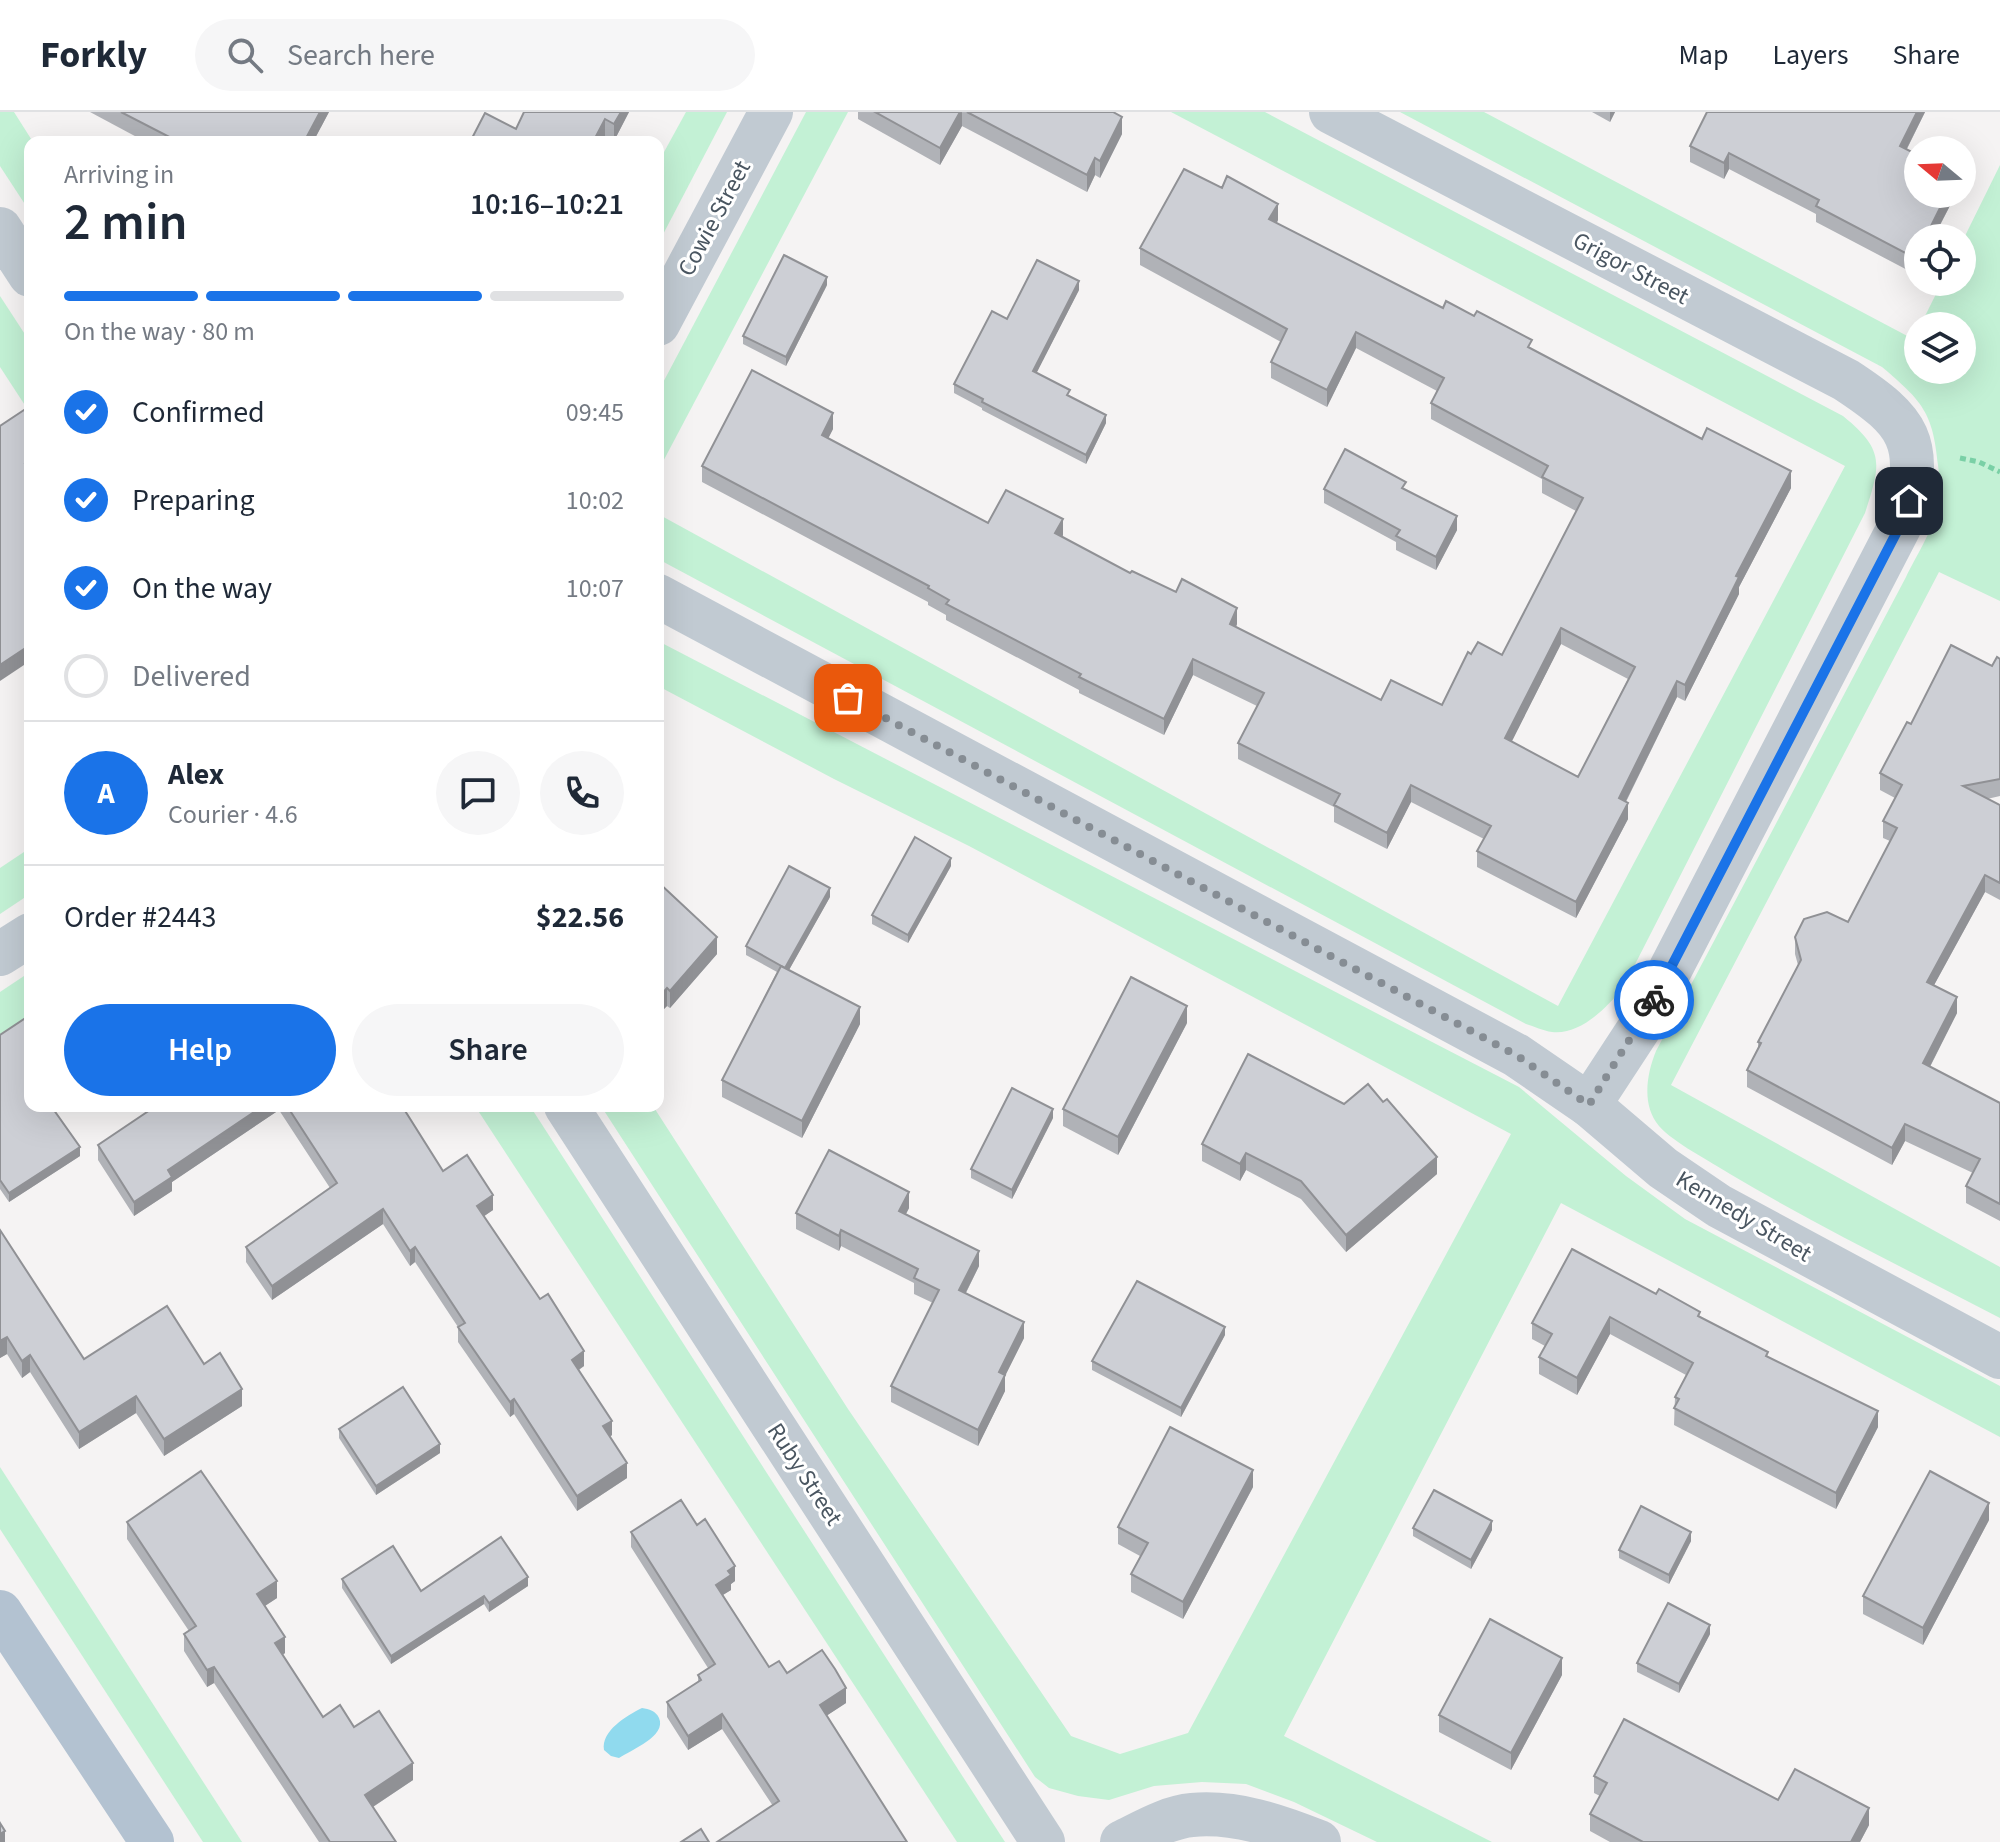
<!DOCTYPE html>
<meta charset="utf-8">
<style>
:root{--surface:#fff;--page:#f6f6f7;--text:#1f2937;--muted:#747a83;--line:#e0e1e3;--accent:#1a73e8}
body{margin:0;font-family:"Source Sans 3",sans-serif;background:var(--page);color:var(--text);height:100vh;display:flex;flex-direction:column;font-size:30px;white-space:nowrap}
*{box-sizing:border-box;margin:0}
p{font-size:26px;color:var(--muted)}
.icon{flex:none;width:44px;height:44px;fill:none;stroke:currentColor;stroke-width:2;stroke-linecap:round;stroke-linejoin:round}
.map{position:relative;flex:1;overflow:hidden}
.details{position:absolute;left:24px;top:24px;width:640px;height:976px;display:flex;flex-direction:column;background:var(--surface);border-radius:16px;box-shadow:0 8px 32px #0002}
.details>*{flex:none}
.needle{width:52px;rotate:289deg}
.buttons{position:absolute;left:1904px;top:24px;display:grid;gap:16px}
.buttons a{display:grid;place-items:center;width:72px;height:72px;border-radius:50%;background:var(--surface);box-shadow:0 8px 32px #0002;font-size:40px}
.pin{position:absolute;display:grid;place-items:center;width:68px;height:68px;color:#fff;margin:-34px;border-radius:16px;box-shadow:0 4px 12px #0006}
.courier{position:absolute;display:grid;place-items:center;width:80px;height:80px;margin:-40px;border:6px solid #1a73e8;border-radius:50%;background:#fff;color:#222;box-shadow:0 2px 10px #0007}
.headline em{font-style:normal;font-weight:600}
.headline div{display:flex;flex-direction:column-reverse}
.headline{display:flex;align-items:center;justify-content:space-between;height:136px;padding:0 40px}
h1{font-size:52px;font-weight:600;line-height:60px}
.bar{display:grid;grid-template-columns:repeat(4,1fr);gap:12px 8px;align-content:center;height:96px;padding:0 40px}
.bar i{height:10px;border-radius:6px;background:var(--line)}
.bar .on{background:var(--accent)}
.bar p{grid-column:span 4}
.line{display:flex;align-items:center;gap:20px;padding:0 40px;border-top:2px solid var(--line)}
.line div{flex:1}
.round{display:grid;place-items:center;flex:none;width:84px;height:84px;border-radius:42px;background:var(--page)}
ol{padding:0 40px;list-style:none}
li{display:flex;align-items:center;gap:24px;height:88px}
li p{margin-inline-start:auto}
li .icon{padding:8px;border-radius:50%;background:var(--accent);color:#fff;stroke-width:4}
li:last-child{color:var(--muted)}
li i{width:44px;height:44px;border:4px solid var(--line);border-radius:50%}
.button{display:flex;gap:16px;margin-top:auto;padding:16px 40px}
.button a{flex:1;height:92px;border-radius:48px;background:var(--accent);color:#fff;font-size:32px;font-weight:600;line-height:92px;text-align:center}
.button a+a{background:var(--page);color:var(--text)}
header{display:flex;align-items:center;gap:48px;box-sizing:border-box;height:112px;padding:0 40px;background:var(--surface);border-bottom:2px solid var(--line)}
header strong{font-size:38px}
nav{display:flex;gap:44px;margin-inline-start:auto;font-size:28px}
.search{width:560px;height:72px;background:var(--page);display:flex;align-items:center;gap:20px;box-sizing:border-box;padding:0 28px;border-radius:44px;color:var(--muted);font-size:30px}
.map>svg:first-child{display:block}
</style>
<header>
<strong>Forkly</strong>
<div class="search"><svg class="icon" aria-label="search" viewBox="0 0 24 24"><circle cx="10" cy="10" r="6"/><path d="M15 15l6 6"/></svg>Search here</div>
<nav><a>Map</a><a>Layers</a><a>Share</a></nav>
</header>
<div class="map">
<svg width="2000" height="1730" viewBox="0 0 2000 1730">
<rect width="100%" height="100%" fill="#f5f3f3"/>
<g fill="#c3f1d5">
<polygon points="0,0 14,0 33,30 30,30 30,100 0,54"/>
<polygon points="686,0 727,0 658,132 658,51"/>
<polygon points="806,0 848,0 658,359 658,280"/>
<path d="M1171 0H1265L1843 304C1885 338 1881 352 1865 401L1623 876C1606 896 1581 923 1552 920 1543 919 1534 914 1526 912L658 447V402L1558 894 1845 354Z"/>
<path d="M1400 0H1484L1913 227 1918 219V258H1962V214H1920L1942 170H1962V130L2000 53V489L1939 460 1671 973 2000 1155V1206C1910 1159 1817 1114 1730 1062 1710 1049 1674 1031 1659 1014 1641 993 1647 961 1656 939L1906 465C1915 446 1933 418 1937 397 1940 384 1940 367 1938 353 1933 300 1922 289 1882 255Z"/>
<polygon points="0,184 30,230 30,301 0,255"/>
<polygon points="658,529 1519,975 1626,1064 1685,1107 2000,1274 2000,1325 1561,1091 1284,1624 1492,1730 1377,1730 1294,1690 1246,1672 1202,1670 1154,1674 1109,1688 1078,1684 1049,1676 1035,1665 601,994 653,994 848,1297 1071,1624 1120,1642 1188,1621 1511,1022 969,734 834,667 658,574"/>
<polygon points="30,736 30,782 0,802 0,756"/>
<polygon points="30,860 30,910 0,930 0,880"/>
<polygon points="475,994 530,994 1005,1730 957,1730"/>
<polygon points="0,1355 242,1730 203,1730 0,1417"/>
</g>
<path fill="#90daee" d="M642 1596C649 1597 656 1599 659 1606 667 1624 631 1638 619 1646L611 1644 604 1638C601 1619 626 1604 642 1596Z"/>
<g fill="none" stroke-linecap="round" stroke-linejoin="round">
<polyline stroke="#7ad0a6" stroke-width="5" stroke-dasharray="6 4" stroke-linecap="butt" points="1960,346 1979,350 2000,360"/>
<g stroke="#c1cad2" stroke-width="44">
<path d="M1331 0 1846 268C1910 310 1923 329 1904 406L1642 912 1589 993"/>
<polyline points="0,117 30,163"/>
<polyline points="658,212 771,0"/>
<polyline points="658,484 1516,943 1589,993 1663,1056 1719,1094 2000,1245"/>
<polyline points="0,842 30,823"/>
<polyline points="566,994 1043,1730"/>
<path d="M1122 1730C1143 1720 1168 1705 1192 1703 1236 1699 1279 1714 1319 1730"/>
</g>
<polyline stroke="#b3c2d1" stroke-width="44" points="0,1500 152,1730"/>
</g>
<g fill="#b0b2b7" fill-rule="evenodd">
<polygon points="90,0 329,0 313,30 146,30"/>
<polygon points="524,0 629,0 614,29 605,24 602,30 470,30 516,17"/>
<polygon points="858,0 1113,0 1122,22 1100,66 1095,63 1087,80 962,14 940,53 858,7"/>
<polygon points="1592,0 1615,0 1610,10"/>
<polygon points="1707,0 1925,0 1907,37 1918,82 1956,82 1915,162 1816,110 1816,102 1729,57 1724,67 1690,50 1690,34"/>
<path d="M1278 108 1277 111 1443 196 1532 237 1791 376 1739 475V482L1685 589 1677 585 1626 690 1628 707 1576 806 1477 755V739L1484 727 1411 690 1387 737 1334 710V695L1238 647V631L1257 594 1193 563 1164 623 1079 581V578L946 508V503L928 493V490L702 370V354L833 317 828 326 988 411 1063 423 1062 425 1130 461 1237 512 1236 515 1381 588 1442 593 1471 542 1502 543 1576 399 1542 381V367L1431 307V291L1437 279 1356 236 1327 295 1271 266V250L1281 230 1140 153V136ZM1561 532 1628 567 1578 665 1511 630Z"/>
<polygon points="827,173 786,254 743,232 743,224"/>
<polygon points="1079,178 1036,261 1106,311 1086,352 982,298 982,296 954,281 954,272 1007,207"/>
<polygon points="1324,377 1406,378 1457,418 1436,458 1396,438 1396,430 1324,391"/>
<polygon points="2000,547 2000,684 1987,687 2000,693 2000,788 1985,780 1934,873 1957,901 1930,955 2000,991 2000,1109 1966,1091 1966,1074 1973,1061 1905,1029 1892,1053 1747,975 1747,958 1758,938 1758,930 1798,853 1795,842 1795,825 1848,810 1890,729 1883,726 1883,709 1895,686 1880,678 1880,661 1911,612 1992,554"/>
<polygon points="951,754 908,831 872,812 872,803"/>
<polygon points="658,770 717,842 670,896 667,894 661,900 658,897"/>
<polygon points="830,785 789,858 860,912 802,1026 722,985 722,968 777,860 746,843 746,834"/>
<polygon points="1187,911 1118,1043 1063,1014 1063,997"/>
<polygon points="0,923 30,994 80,1044 9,1090 0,1077"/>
<polygon points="150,994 402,994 443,1059 493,1098 484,1104 584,1254 579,1258 612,1323 610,1325 627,1366 577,1399 514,1302 510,1305 458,1230 458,1215 415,1150 410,1154 383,1112 272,1188 246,1150 246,1135 330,1076 279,998 172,1070 172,1079 134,1104 98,1048 98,1033 152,997"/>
<polygon points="1053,1006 1012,1087 971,1066 971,1057"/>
<polygon points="1202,1032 1437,1062 1346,1140 1301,1087 1246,1058 1240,1069 1202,1049"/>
<polygon points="909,1096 906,1102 979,1154 966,1181 1024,1226 1005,1264 1005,1279 978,1334 891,1290 891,1274 933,1191 914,1182 914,1171 841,1134 839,1139 796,1117 796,1101"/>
<polygon points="0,1118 84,1247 204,1252 242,1294 164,1344 136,1301 79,1337 30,1260 22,1266 7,1242 0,1246"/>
<polygon points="1572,1137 1700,1205 1768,1245 1878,1315 1836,1397 1674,1313 1675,1285 1686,1263 1610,1222 1577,1283 1539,1262 1539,1245 1545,1234 1532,1227 1532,1211"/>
<polygon points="1225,1223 1181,1305 1092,1258 1092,1249"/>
<polygon points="339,1317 440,1341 376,1383 339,1326"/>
<polygon points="1253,1375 1183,1507 1131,1480 1131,1462 1140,1444 1118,1432 1118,1415"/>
<polygon points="1989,1408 1923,1533 1863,1502 1863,1484"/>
<polygon points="127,1410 277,1486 265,1494 285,1541 283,1543 323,1605 354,1615 413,1668 373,1695 396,1730 319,1730 214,1571 207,1575 184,1539 184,1522 189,1519 127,1427"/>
<polygon points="1413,1416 1492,1418 1471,1457 1413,1424"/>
<polygon points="631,1420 735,1469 731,1472 731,1478 723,1483 769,1555 787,1561 846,1591 826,1604 907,1730 773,1694 722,1617 688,1638 667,1605 667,1590 698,1570 698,1563 708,1556 631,1435"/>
<polygon points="1691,1429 1669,1472 1619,1446 1619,1438"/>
<polygon points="342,1467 421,1479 528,1474 489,1500 484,1492 391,1552 342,1476"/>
<polygon points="1710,1522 1679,1581 1637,1560 1637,1551"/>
<polygon points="1562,1563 1511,1658 1439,1620 1439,1603"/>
<polygon points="1594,1664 1778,1688 1869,1713 1860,1730 1610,1730 1590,1719 1590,1702 1600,1684 1594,1681"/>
</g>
<g fill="#909195">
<polygon points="320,0 329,0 313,30 304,30"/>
<polygon points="621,0 629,0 614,29 614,12"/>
<polygon points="960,0 962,0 962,14 940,53 940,36"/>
<polygon points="1610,0 1615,0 1610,10"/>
<polygon points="1917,0 1925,0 1900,50 1900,34"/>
<polygon points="1122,5 1122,22 1100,66 1100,49"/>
<polygon points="605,7 605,24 602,30 593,30"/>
<polygon points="1729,41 1729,57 1724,67 1724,51"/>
<polygon points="1095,46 1095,63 1087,80 1087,63"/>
<polygon points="1947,82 1956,82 1933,126 1925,126"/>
<polygon points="1278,92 1278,108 1269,124 1269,107"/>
<polygon points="1918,139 1918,155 1915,162 1915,146"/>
<polygon points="827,165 827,173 786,254 786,245"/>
<polygon points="1079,169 1079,178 1033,268 1033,259"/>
<polygon points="1356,220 1356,236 1327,295 1327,278"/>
<polygon points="833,301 833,317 822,339 822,323"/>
<polygon points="1106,303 1106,311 1086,352 1086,343"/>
<polygon points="30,349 30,365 25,352"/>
<polygon points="1791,359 1791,376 1739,475 1739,482 1685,589 1685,573 1736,464"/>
<polygon points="1457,404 1457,418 1436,458 1436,445"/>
<polygon points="1063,407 1063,423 1055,438 1055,421"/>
<polygon points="1237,496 1237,512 1230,528 1230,512"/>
<polygon points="1561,516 1561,532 1505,643 1505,626"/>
<polygon points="30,533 30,549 0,569 0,553"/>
<polygon points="1193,547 1193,563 1164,623 1164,607"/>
<polygon points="1677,569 1677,585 1619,703 1619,686"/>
<polygon points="661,588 661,605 658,611 658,594"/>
<polygon points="1411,673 1411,690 1387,737 1387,721"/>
<polygon points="1628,691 1628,707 1576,806 1576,790"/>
<polygon points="951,746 951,754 908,831 908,823"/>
<polygon points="1985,763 1985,780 1927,886 1927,870"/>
<polygon points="830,776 830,785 785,865 785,856"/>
<polygon points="717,825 717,842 670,896 670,879"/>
<polygon points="667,876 667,894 661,900 661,883"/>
<polygon points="1957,885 1957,901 1923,968 1923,951"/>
<polygon points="1187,894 1187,911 1118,1043 1118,1025"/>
<polygon points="860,895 860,912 802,1026 802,1009"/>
<polygon points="263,994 279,994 279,998 172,1070 172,1079 134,1104 134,1090 168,1058"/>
<polygon points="1053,997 1053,1006 1012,1087 1012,1078"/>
<polygon points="1905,1012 1905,1029 1892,1053 1892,1036"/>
<polygon points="80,1035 80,1044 9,1090 9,1081"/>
<polygon points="1246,1041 1246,1058 1240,1069 1240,1052"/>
<polygon points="1437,1045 1437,1062 1346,1140 1346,1123"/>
<polygon points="909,1080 909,1096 899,1115 899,1099"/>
<polygon points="493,1083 493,1098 477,1109 477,1094"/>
<polygon points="383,1097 383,1112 272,1188 272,1174"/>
<polygon points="841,1118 841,1134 839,1139 839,1124"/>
<polygon points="415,1135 415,1150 410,1154 410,1139"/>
<polygon points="979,1139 979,1154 959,1194 959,1178"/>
<polygon points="1610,1205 1610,1222 1577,1283 1577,1266"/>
<polygon points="1024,1210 1024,1226 1005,1264 1005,1279 978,1334 978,1318 999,1260"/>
<polygon points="1225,1215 1225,1223 1181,1305 1181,1296"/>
<polygon points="7,1225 7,1242 0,1246 0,1229"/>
<polygon points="584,1239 584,1254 572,1262 572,1248"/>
<polygon points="30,1243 30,1260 22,1266 22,1249"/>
<polygon points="242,1277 242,1294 164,1344 164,1327"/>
<polygon points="136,1284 136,1301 79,1337 79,1320"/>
<polygon points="514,1287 514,1302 510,1305 510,1290"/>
<polygon points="1878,1299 1878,1315 1836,1397 1836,1381"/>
<polygon points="612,1309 612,1323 603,1329 603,1314"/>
<polygon points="440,1332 440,1341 376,1383 376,1374"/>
<polygon points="627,1351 627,1366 577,1399 577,1384"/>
<polygon points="1253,1358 1253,1375 1183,1507 1183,1490"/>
<polygon points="1989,1391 1989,1408 1923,1533 1923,1516"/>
<polygon points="1492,1409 1492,1418 1471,1457 1471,1448"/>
<polygon points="1691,1420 1691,1429 1669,1472 1669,1463"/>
<polygon points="735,1454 735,1469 731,1472 731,1478 716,1487 716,1473 728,1459"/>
<polygon points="528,1465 528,1474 489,1500 489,1491"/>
<polygon points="277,1469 277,1486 257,1499 257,1482"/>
<polygon points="484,1484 484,1492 391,1552 391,1544"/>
<polygon points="1710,1513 1710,1522 1679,1581 1679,1572"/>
<polygon points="285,1525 285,1541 275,1547 275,1531"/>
<polygon points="1562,1546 1562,1563 1511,1658 1511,1641"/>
<polygon points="214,1555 214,1571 207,1575 207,1558"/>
<polygon points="846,1576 846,1591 820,1608 820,1593"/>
<polygon points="722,1602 722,1617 688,1638 688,1624"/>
<polygon points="413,1651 413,1668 365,1700 365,1683"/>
<polygon points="1869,1696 1869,1713 1860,1730 1851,1730"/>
<polygon points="5,1719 5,1730 0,1730 0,1722"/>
</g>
<g fill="#cdcfd5" stroke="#909195" stroke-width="2" fill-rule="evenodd">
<polygon points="121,0 320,0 304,30 179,30"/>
<polygon points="524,0 621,0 614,12 605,7 593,30 470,30 485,1 516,17"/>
<polygon points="875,0 960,0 940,36"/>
<polygon points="967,0 1113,0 1122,5 1100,49 1095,46 1087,63"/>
<polygon points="1707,0 1917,0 1900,34 1918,43 1918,82 1947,82 1925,126 1918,126 1918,139 1915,146 1816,94 1819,88 1729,41 1724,51 1690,34"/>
<path d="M1184 57 1222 76 1227 64 1278 92 1269 107 1443 196 1446 189 1474 204 1477 199 1532 228 1528 235 1702 327 1707 316 1791 359 1736 464 1739 465 1685 573 1677 569 1619 686 1628 691 1576 790 1477 739 1491 714 1411 673 1387 721 1334 693 1340 682 1238 631 1264 581 1193 547 1164 607 1079 565 1081 562 946 492 949 488 928 476 929 474 702 354 752 258 833 301 822 323 988 411 1006 378 1063 407 1055 421 1130 461 1132 459 1176 480 1182 467 1237 496 1230 512 1381 588 1391 568 1442 593 1468 540 1471 542 1478 530 1502 543 1583 386 1542 365 1548 354 1431 291 1444 266 1356 220 1327 278 1271 250 1287 217 1140 136ZM1561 516 1635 555 1578 665 1505 626Z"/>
<polygon points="784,143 827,165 786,245 743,224"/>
<polygon points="1037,148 1079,169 1033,259 1070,278 1067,283 1106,303 1086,343 982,290 983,287 954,272 992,199 1007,207"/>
<polygon points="30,294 30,349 25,352 30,362 30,533 0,553 0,314"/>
<polygon points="1345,337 1406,370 1402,376 1457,404 1436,445 1396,424 1400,418 1324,377"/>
<polygon points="1951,533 1992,554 1997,545 2000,547 2000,667 1963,674 2000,693 2000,771 1985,763 1927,870 1957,885 1923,951 2000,991 2000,1092 1966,1074 1980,1047 1905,1012 1892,1036 1747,958 1761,931 1758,930 1801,848 1795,825 1804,807 1827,800 1848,810 1897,716 1883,709 1902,673 1880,661 1907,610 1911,612"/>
<polygon points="915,725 951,746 908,823 872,803"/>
<polygon points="789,754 830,776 785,856 746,834"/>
<polygon points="658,770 717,825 670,879 667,876 661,883 658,880"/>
<polygon points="781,854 860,895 802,1009 722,968"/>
<polygon points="1131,865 1187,894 1118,1025 1063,997"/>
<polygon points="30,903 30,994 51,994 80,1035 9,1081 0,1068 0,923"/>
<polygon points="1248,942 1344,992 1368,972 1383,990 1387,987 1437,1045 1346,1123 1301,1069 1246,1041 1240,1052 1202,1032"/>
<polygon points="1012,976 1053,997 1012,1078 971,1057"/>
<polygon points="156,994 263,994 168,1058 172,1065 134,1090 98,1033"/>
<polygon points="287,994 402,994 443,1059 467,1043 493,1083 477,1094 540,1187 548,1182 584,1239 572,1248 612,1309 603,1314 627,1351 577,1384 514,1287 510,1290 458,1215 465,1211 415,1135 410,1139 383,1097 272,1174 246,1135 337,1071"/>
<polygon points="829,1038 909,1080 899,1099 979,1139 959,1178 1024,1210 999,1260 1005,1263 978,1318 891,1274 939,1178 914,1166 918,1157 841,1118 839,1124 796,1101"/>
<polygon points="0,1118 84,1247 167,1194 204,1252 220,1241 242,1277 164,1327 136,1284 79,1320 30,1243 22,1249 7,1225 0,1229"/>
<polygon points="1572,1137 1656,1182 1659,1177 1700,1200 1698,1204 1768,1240 1766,1244 1878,1299 1836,1381 1674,1296 1679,1287 1675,1285 1693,1251 1610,1205 1577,1266 1539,1245 1552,1222 1532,1211"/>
<polygon points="1137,1169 1225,1215 1181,1296 1092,1249"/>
<polygon points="403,1275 440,1332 376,1374 339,1317"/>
<polygon points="1170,1315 1253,1358 1183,1490 1131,1462 1148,1431 1118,1415"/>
<polygon points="201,1359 277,1469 257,1482 285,1525 275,1531 323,1605 340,1593 354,1615 379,1599 413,1651 365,1683 396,1730 330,1730 214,1555 207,1558 184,1522 196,1514 127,1410"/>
<polygon points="1930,1359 1989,1391 1923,1516 1863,1484"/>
<polygon points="1434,1378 1492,1409 1471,1448 1413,1416"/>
<polygon points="681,1388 697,1413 705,1407 735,1454 728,1459 731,1463 716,1473 769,1555 779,1549 787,1561 822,1538 835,1557 846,1576 820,1593 907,1730 717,1730 779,1689 722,1602 688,1624 667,1590 701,1568 698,1563 715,1552 631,1420"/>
<polygon points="1641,1394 1691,1420 1669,1463 1619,1438"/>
<polygon points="501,1425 528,1465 489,1491 484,1484 391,1544 342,1467 393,1434 421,1479"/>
<polygon points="1668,1491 1710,1513 1679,1572 1637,1551"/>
<polygon points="1490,1507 1562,1546 1511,1641 1439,1603"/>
<polygon points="1624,1607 1778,1688 1795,1657 1869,1696 1851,1730 1643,1730 1590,1702 1607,1671 1594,1664"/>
<polygon points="0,1711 5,1719 0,1722"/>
<polygon points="701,1717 709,1730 681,1730"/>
</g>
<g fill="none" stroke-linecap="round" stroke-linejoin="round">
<polyline stroke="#868d94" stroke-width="8" stroke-dasharray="0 14.4" points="848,586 1516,943 1589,993 1654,888"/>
<polyline stroke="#1a73e8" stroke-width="10" points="1654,888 1904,406 1909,389"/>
</g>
<g text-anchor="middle" stroke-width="6" stroke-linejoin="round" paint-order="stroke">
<g font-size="24" fill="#4a5661" stroke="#fff">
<text transform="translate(714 106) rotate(-62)" y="8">Cowie Street</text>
<text transform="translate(1631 156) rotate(28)" y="8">Grigor Street</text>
<text transform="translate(1744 1104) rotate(31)" y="8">Kennedy Street</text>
<text transform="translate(805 1362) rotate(57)" y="8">Ruby Street</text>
</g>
</g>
</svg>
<div class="buttons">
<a><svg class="needle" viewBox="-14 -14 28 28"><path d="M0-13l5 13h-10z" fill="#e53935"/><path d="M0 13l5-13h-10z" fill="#747a83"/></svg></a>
<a><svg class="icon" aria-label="locate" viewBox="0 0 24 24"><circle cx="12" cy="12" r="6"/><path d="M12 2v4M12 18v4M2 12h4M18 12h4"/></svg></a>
<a><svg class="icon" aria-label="layers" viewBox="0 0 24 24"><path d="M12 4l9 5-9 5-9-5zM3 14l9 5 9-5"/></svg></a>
</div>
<div class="pin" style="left:848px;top:586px;background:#ea580c"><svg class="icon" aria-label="bag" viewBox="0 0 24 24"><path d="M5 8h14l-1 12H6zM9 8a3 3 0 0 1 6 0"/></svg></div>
<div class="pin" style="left:1909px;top:389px;background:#1f2937"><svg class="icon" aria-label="home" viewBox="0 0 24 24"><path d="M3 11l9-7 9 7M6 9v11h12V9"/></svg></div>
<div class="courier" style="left:1654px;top:888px"><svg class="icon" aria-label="bike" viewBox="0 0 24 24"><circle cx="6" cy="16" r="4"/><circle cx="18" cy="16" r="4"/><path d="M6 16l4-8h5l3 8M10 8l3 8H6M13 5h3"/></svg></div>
<section class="details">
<div class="headline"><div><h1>2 min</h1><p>Arriving in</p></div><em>10:16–10:21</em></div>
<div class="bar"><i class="on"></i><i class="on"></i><i class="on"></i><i></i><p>On the way · 80 m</p></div>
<ol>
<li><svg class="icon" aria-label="check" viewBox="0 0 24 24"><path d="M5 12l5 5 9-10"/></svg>Confirmed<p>09:45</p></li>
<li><svg class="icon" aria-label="check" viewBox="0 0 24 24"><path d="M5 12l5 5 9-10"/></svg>Preparing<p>10:02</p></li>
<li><svg class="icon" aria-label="check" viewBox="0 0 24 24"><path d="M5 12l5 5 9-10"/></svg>On the way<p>10:07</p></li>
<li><i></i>Delivered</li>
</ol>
<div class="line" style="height:144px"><b class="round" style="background:var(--accent);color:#fff">A</b><div><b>Alex</b><p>Courier · 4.6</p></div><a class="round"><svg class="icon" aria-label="chat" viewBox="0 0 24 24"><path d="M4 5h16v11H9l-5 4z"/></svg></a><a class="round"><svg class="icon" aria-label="phone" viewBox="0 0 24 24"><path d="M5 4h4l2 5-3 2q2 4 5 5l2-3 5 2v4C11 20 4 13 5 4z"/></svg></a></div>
<div class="line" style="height:104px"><div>Order #2443</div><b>$22.56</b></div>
<div class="button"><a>Help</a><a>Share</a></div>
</section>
</div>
